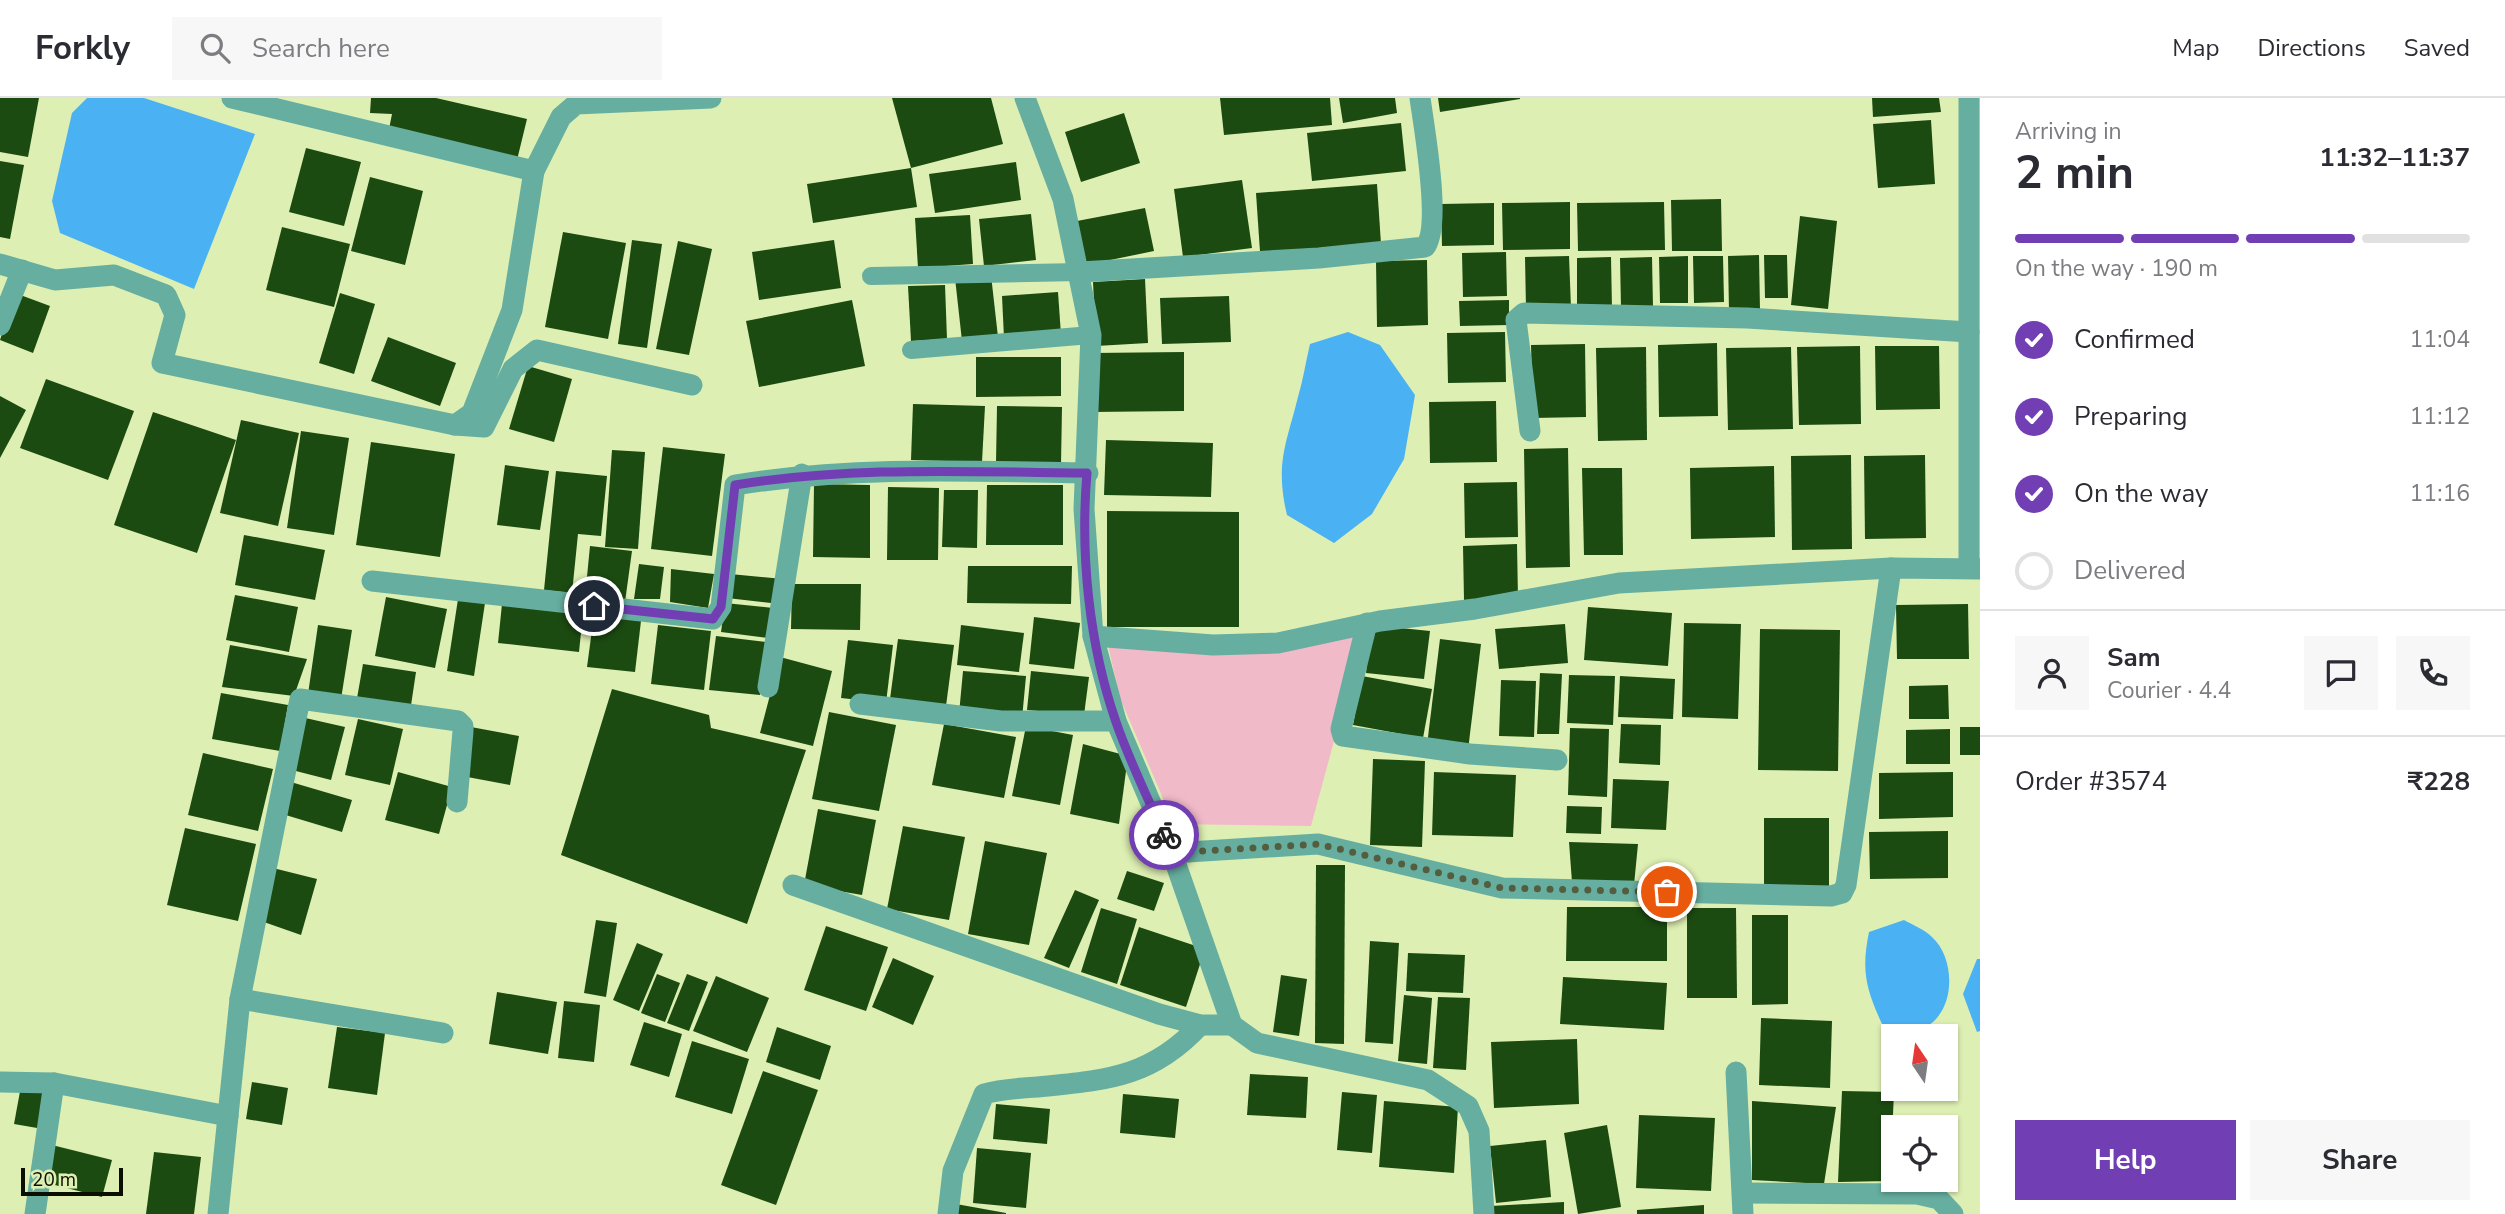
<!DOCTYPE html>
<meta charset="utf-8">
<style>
:root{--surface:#fff;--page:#f7f7f7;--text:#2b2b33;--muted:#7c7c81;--line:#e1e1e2;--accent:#723eb4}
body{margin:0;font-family:"Nunito Sans",sans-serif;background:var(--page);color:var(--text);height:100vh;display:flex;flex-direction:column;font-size:26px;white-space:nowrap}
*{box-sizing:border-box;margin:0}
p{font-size:23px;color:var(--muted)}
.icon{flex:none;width:38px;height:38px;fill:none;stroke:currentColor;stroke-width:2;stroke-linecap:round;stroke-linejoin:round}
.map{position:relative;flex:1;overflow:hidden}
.drawer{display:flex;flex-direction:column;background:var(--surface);width:525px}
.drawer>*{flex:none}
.needle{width:46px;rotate:347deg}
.controls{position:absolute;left:1881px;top:926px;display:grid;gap:14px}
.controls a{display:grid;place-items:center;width:77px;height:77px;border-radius:0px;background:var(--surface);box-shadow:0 2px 5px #0004;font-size:35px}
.scale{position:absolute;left:21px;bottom:18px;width:102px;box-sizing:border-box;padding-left:7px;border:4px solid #0b0f00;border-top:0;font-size:19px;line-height:24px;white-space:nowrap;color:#0b0f00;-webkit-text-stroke:5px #deefb3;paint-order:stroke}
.pin{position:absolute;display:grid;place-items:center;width:60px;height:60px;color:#fff;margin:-30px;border:4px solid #fff;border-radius:50%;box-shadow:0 2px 7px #0007}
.courier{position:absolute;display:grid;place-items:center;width:70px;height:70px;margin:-35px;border:5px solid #723eb4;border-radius:50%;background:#fff;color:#222;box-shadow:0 2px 9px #0007}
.summary em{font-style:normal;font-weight:700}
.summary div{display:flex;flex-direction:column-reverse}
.summary{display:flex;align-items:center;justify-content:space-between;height:119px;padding:0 35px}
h1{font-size:46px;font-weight:700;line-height:52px}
.bar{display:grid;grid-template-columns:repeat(4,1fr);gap:10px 7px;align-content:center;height:84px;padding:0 35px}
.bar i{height:9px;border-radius:5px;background:var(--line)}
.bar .active{background:var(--accent)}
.bar p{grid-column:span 4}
.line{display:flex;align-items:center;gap:18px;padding:0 35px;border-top:2px solid var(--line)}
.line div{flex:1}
.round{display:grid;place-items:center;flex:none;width:74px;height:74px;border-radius:0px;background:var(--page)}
ol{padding:0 35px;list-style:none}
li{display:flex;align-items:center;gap:21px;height:77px}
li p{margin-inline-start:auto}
li .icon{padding:7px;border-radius:50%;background:var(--accent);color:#fff;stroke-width:4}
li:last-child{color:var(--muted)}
li i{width:38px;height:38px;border:4px solid var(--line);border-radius:50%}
.button{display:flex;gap:14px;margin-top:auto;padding:14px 35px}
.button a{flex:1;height:80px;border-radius:0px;background:var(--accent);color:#fff;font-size:28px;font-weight:700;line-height:80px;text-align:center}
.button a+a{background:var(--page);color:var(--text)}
header{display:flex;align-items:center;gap:42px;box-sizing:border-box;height:98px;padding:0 35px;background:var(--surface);border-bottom:2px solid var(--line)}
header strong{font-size:33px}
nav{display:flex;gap:38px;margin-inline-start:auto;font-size:24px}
.search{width:490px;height:63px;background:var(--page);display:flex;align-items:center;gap:18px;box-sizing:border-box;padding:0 24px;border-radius:0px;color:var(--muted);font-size:26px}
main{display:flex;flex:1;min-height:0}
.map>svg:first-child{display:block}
</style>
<header>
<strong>Forkly</strong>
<div class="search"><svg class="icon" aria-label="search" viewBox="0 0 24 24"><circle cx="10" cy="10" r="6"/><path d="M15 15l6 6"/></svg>Search here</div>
<nav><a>Map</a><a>Directions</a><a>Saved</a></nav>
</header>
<main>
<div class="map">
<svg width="1980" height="1116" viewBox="0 0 1980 1116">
<rect width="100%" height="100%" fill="#deefb3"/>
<polygon fill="#f1bac9" points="1363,536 1311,728 1174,726 1120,600 1108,547"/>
<g fill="#4ab1f3">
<polygon points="87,0 144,0 255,36 194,191 60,135 52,103 72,15"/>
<path d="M1348 234 1380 247 1415 297 1404 361 1372 416 1334 445 1287 417C1275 366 1286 347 1298 299 1303 282 1306 263 1310 246Z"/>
<path d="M1904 822C1913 827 1925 832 1932 839 1955 860 1956 909 1929 927 1916 936 1896 930 1882 926 1866 891 1861 873 1869 834Z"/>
<polygon points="1977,861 1980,861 1980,933 1977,934 1963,896"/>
</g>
<g fill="#1c4b11">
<polygon points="0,0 39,0 28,59 0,54"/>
<polygon points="371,0 436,0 527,21 517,62 389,31 392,16 370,15"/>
<polygon points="892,0 991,0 1003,46 911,70"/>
<polygon points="1220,0 1330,0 1332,27 1224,37"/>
<polygon points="1339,0 1395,0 1397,15 1343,25"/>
<polygon points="1438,0 1520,0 1520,1 1440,14"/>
<polygon points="1872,0 1939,0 1941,14 1873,19"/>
<polygon points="1124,15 1140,65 1081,84 1065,34"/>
<polygon points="1931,22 1935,86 1878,90 1873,26"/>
<polygon points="1401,25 1406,73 1312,83 1307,35"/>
<polygon points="306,50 361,64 344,128 289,114"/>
<polygon points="0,63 24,67 10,141 0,139"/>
<polygon points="1016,64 1021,102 935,115 929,76"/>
<polygon points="911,70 917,109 813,125 807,86"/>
<polygon points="370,79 423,93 405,167 351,153"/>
<polygon points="1242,82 1252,150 1183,159 1174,91"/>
<polygon points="1377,86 1381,146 1260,154 1256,95"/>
<polygon points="1721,101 1722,153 1672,153 1671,102"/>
<polygon points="1570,104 1570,151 1503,152 1502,105"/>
<polygon points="1664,104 1665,152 1578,153 1577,105"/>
<polygon points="1494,105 1494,147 1442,148 1441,106"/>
<polygon points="1145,110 1154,153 1086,167 1077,123"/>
<polygon points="1031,116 1036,162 984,168 979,121"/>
<polygon points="970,117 973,166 918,170 915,120"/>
<polygon points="1800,118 1837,123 1828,211 1791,207"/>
<polygon points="282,129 350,146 334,209 266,192"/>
<polygon points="563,134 626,145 608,241 545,229"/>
<polygon points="632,142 662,146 647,250 618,246"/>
<polygon points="834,142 841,190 759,202 752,154"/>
<polygon points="678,143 712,151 689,257 656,251"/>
<polygon points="1506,154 1507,198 1463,199 1462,155"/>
<polygon points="1759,157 1760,213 1729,214 1728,158"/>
<polygon points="1764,157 1787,157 1788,200 1765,200"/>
<polygon points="1569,158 1571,210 1526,211 1525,159"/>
<polygon points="1688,158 1688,205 1660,205 1659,159"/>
<polygon points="1693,158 1723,158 1724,204 1694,205"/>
<polygon points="1611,159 1612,211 1577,211 1577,160"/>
<polygon points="1652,159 1653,209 1621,210 1620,160"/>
<polygon points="1427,162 1428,227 1377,229 1376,163"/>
<polygon points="991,177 998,239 962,243 955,180"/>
<polygon points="1145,181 1148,245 1096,248 1093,184"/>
<polygon points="945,187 947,241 911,243 908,188"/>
<polygon points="1058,194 1061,237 1004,240 1002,198"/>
<polygon points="15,195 50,208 33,255 0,242"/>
<polygon points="340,195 375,206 354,276 319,265"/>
<polygon points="1229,198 1231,244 1162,246 1160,200"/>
<polygon points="852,202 865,268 759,289 746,223"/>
<polygon points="1509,202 1509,227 1460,228 1459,203"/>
<polygon points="1505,234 1506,284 1448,285 1447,235"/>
<polygon points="388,239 456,265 440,308 371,283"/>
<polygon points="1717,245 1718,318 1659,319 1658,247"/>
<polygon points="1585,246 1586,319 1533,320 1531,247"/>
<polygon points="1860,248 1861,326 1799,327 1797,249"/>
<polygon points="1875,248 1939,248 1940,311 1876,312"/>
<polygon points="1646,249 1647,342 1598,343 1596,250"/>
<polygon points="1791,249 1793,331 1728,332 1726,250"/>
<polygon points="1184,254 1184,313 1092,314 1092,255"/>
<polygon points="976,259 1061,259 1061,298 976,299"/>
<polygon points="528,268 572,281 554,344 509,331"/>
<polygon points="46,281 134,313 108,382 20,350"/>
<polygon points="0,298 26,312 0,360"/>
<polygon points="1496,303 1497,364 1430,365 1429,304"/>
<polygon points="913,306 985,308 982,364 911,362"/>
<polygon points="997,308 1062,309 1061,366 996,365"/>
<polygon points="153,314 236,342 197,455 114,427"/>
<polygon points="241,322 299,335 278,428 220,415"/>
<polygon points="301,333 349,340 334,437 287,430"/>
<polygon points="1106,342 1213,345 1211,399 1104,397"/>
<polygon points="371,344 455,356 440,459 356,447"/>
<polygon points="663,349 725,356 712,458 651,451"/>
<polygon points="1568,350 1570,469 1526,470 1524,351"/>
<polygon points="612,352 645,354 638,451 605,449"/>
<polygon points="1851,357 1852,451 1792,452 1791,358"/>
<polygon points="1925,357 1926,440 1865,441 1864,358"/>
<polygon points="505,367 549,373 540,432 497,427"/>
<polygon points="1774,368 1775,439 1691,441 1690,370"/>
<polygon points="1582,370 1622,370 1623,457 1584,457"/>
<polygon points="556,373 607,378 601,438 578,436 572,495 544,492"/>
<polygon points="1517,384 1518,439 1465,440 1464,385"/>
<polygon points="814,386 870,387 870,460 813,459"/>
<polygon points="987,387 1063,387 1063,447 986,447"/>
<polygon points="888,389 939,390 938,462 887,462"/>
<polygon points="944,392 978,392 977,450 942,449"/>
<polygon points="1107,413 1239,414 1239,529 1107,529"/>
<polygon points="244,437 325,452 315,502 235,487"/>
<polygon points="1517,446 1518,501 1464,502 1463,448"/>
<polygon points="590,448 632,453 625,504 585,499"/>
<polygon points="639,466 664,469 660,501 634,501"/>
<polygon points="968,468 1072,468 1071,506 967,505"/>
<polygon points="671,471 714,476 708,510 670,504"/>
<polygon points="730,476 783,481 780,506 727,500"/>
<polygon points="792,486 861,486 860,532 791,531"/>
<polygon points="235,497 298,509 289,554 226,542"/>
<polygon points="386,499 447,511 435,570 375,558"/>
<polygon points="458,501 485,505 474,578 447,573"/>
<polygon points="725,505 773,510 769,540 721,534"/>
<polygon points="502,506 583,515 579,554 498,545"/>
<polygon points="1968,506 1969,561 1897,561 1896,507"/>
<polygon points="1588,509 1672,515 1668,568 1584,562"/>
<polygon points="594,517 641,523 635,574 587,569"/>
<polygon points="1034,519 1080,525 1074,571 1029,566"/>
<polygon points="1684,525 1741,526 1738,621 1682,619"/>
<polygon points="1565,526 1568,565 1499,571 1495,531"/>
<polygon points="318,527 352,532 341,601 308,596"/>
<polygon points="658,527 711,533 704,592 651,586"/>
<polygon points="961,527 1024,535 1019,574 957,567"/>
<polygon points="1371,527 1430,533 1424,581 1366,575"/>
<polygon points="1760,531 1840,532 1838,673 1758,672"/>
<polygon points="716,538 766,544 760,597 709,592"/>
<polygon points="898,541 954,547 946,608 890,601"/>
<polygon points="1440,541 1481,546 1468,652 1427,647"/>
<polygon points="848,542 893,547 886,605 841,600"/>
<polygon points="230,547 307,561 294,598 222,589"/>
<polygon points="780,559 832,573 813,648 760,635"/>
<polygon points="363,566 416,574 410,614 356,606"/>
<polygon points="963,573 1026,578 1022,621 959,616"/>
<polygon points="1031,573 1089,579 1084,617 1027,612"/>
<polygon points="1540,575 1562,576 1559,636 1537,636"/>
<polygon points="1569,577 1615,578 1613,627 1567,625"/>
<polygon points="1362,578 1432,591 1423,640 1353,627"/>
<polygon points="1620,578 1675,581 1673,621 1618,619"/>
<polygon points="1501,582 1536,583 1534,639 1499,638"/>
<polygon points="1948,587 1949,621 1909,621 1909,588"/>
<polygon points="612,591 709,617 711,630 806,652 747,826 561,757"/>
<polygon points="221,595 288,607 280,653 212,641"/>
<polygon points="829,614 896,627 879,713 812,701"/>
<polygon points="301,619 345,629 331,682 288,671"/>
<polygon points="358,621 403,631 390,687 345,677"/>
<polygon points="944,626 1016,639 1004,700 932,687"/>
<polygon points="1621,626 1661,627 1660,667 1619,665"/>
<polygon points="1026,628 1073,637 1060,707 1012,698"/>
<polygon points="471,629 519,638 510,687 462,678"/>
<rect x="1960" y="629" width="20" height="28"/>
<polygon points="1570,630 1609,631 1607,699 1568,697"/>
<polygon points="1950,631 1950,666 1906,666 1906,632"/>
<polygon points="1083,646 1128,658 1119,726 1070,716"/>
<polygon points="203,655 273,671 258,733 188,717"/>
<polygon points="1373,661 1425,663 1422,749 1370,747"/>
<polygon points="398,674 452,689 439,736 385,722"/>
<polygon points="1434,674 1516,677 1513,739 1432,737"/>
<polygon points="1953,674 1953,719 1879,721 1879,675"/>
<polygon points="1613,681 1669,683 1666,732 1611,730"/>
<polygon points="284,682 352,702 342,734 279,715"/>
<polygon points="1567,708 1602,709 1601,736 1566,735"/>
<polygon points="818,711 876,722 862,797 804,787"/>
<rect x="1764" y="720" width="65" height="71"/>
<polygon points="903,728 965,739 949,822 887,811"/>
<polygon points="185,730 256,746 238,823 167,807"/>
<polygon points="1948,733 1948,780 1870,781 1869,734"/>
<polygon points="985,743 1047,755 1029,847 968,836"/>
<polygon points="1569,744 1638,746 1634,787 1572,784"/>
<polygon points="1316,767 1345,767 1344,946 1315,945"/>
<polygon points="269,769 317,781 301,837 261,823"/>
<polygon points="1127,773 1164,785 1154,813 1117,801"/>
<polygon points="1075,792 1099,802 1069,870 1044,860"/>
<polygon points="1567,809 1667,809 1667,863 1566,863"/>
<polygon points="1101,810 1137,821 1117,886 1081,874"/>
<polygon points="1687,810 1736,810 1737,900 1687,900"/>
<polygon points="1752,817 1788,817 1788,906 1752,907"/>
<polygon points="596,822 617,825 606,899 584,895"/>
<polygon points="826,828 888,849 866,913 804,892"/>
<polygon points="1139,829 1205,851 1186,909 1120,887"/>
<polygon points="1370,843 1399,845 1393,946 1365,944"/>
<polygon points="637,845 663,856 639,913 613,902"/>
<polygon points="1408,855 1465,857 1463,895 1406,893"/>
<polygon points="893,860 934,878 913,927 872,909"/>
<polygon points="657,876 680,885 665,924 641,915"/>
<polygon points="687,876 708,884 689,933 667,925"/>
<polygon points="1281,877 1307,881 1299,938 1273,934"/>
<polygon points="716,878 769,900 747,954 693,933"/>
<polygon points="1563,879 1667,885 1664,932 1560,926"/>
<polygon points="497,894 557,904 548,956 489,946"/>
<polygon points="1404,897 1432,900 1427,966 1398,963"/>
<polygon points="1438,899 1470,900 1466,972 1433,970"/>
<polygon points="564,903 600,907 594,964 558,960"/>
<polygon points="1761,920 1832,923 1830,990 1759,987"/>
<polygon points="644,924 682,936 669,979 630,967"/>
<polygon points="337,929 385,935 377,997 328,990"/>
<polygon points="777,929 831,948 820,982 766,964"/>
<polygon points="1577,941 1579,1006 1494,1010 1491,944"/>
<polygon points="692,943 749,961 732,1016 675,999"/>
<polygon points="763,973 818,992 776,1107 721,1087"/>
<polygon points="1250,976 1308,979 1306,1020 1247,1017"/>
<polygon points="252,984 288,990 282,1027 246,1021"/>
<polygon points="21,988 50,993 43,1031 14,1026"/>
<polygon points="1842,993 1894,994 1890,1083 1838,1084"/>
<polygon points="1342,994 1377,997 1372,1055 1337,1052"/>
<polygon points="1123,996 1179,1001 1175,1040 1120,1035"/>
<polygon points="1384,1003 1458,1009 1454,1075 1379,1069"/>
<polygon points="1752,1003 1836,1009 1824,1086 1752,1082"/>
<polygon points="996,1006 1050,1011 1047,1046 993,1041"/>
<polygon points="1639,1017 1715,1020 1711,1093 1636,1090"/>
<polygon points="1607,1027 1621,1109 1578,1116 1564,1035"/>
<polygon points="1546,1042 1551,1099 1496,1105 1490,1048"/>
<polygon points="52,1047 112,1062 102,1099 43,1084"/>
<polygon points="977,1050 1031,1055 1026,1110 973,1105"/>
<polygon points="154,1054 201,1059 194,1116 146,1116"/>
<polygon points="1564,1104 1564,1116 1492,1116 1491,1108"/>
<polygon points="956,1106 1006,1115 1006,1116 955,1116"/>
<polygon points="1704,1107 1704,1116 1637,1116 1637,1112"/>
</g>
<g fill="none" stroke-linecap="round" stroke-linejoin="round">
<g stroke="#66aea0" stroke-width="18">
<polyline points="871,178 1080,174"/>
<polyline points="911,252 1091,237"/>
</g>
<g stroke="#66aea0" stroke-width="21">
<polyline points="232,0 534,73 561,19 576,6 711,0"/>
<polyline points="1025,0 1063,101 1091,237 1084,411 1093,538 1116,623 1172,755 1232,927 1257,945 1428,982 1468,1008 1479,1033 1484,1116"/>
<polyline points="1969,0 1969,469"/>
<polyline points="0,166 55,182 114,177 166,197 175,217 162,265 455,327 472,315 512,212 534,73"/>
<path d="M1080 174 1319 160 1425 149C1442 129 1424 29 1420 0"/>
<polyline points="0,227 22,172"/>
<polyline points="455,327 484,329 513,271 537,252 692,287"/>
<polyline points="1530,333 1516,222 1524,215 1747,220 1969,234"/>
<path d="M372 483 713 521 721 509 735 387C852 368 969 373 1088 375"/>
<polyline points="1367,525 1341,631 1343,638 1470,656 1557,662"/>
<polyline points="1093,538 1213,547 1278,545 1380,523 1475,511 1619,485 1891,470 1980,471"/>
<polyline points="768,589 802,376"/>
<polyline points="860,606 1001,623 1116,623"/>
<polyline points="1172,755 1318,746 1502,790 1831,798 1842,795 1846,787 1891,470"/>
<polyline points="793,787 1159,916 1200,927 1232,927"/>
<polyline points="240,901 443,935"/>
<polyline points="1736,974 1743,1116"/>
<polyline points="0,984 54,985 228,1018 218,1116"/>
<polyline points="228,1018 240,901 300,601 458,623 463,628 463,633 457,704"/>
<polyline points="1743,1095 1917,1096 1939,1101 1953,1116"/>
<polyline points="35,1116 54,985"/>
<path d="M948 1116 953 1073 984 996C1001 991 1020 990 1038 989 1106 982 1151 980 1200 927"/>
</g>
</g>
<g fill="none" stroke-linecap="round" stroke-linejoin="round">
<polyline stroke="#555d3f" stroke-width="7" stroke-dasharray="0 12.6" points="1164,737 1172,755 1318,746 1502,790 1667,794"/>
<path stroke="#723eb4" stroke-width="9" d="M594 508 713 521 721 509 735 387C852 368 969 374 1087 375 1080 456 1089 546 1116 624 1129 662 1148 700 1164 737"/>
</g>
</svg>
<div class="controls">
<a><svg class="needle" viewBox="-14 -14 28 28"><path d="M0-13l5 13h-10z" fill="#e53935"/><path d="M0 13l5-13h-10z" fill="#7c7c81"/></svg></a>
<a><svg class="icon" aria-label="locate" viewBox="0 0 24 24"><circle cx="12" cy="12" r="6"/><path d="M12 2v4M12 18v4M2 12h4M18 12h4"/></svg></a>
</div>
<div class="scale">20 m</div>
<div class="pin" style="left:1667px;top:794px;background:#ea580c"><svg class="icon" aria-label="bag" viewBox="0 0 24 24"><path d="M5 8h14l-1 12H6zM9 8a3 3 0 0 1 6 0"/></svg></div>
<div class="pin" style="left:594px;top:508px;background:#1f2937"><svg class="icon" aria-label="home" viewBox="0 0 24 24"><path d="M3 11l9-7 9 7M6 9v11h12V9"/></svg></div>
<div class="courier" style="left:1164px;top:737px"><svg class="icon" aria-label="bike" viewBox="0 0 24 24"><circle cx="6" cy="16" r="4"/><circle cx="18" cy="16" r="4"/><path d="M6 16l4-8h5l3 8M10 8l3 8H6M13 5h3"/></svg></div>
</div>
<section class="drawer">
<div class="summary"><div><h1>2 min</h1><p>Arriving in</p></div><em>11:32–11:37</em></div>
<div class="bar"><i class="active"></i><i class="active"></i><i class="active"></i><i></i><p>On the way · 190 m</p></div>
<ol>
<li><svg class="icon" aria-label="check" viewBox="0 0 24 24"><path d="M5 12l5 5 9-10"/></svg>Confirmed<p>11:04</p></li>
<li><svg class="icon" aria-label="check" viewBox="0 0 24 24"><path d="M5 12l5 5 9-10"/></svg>Preparing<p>11:12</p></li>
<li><svg class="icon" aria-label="check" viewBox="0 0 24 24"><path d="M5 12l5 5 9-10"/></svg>On the way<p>11:16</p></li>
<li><i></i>Delivered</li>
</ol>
<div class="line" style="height:126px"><a class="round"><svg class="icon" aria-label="person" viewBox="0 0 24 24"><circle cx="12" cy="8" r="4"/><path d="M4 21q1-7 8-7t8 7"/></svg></a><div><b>Sam</b><p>Courier · 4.4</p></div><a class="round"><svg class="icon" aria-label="chat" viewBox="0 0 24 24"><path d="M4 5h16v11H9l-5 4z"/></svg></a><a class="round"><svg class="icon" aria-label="phone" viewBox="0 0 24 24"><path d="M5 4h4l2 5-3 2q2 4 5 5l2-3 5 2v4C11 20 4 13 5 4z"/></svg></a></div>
<div class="line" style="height:91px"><div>Order #3574</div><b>₹228</b></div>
<div class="button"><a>Help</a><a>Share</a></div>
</section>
</main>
